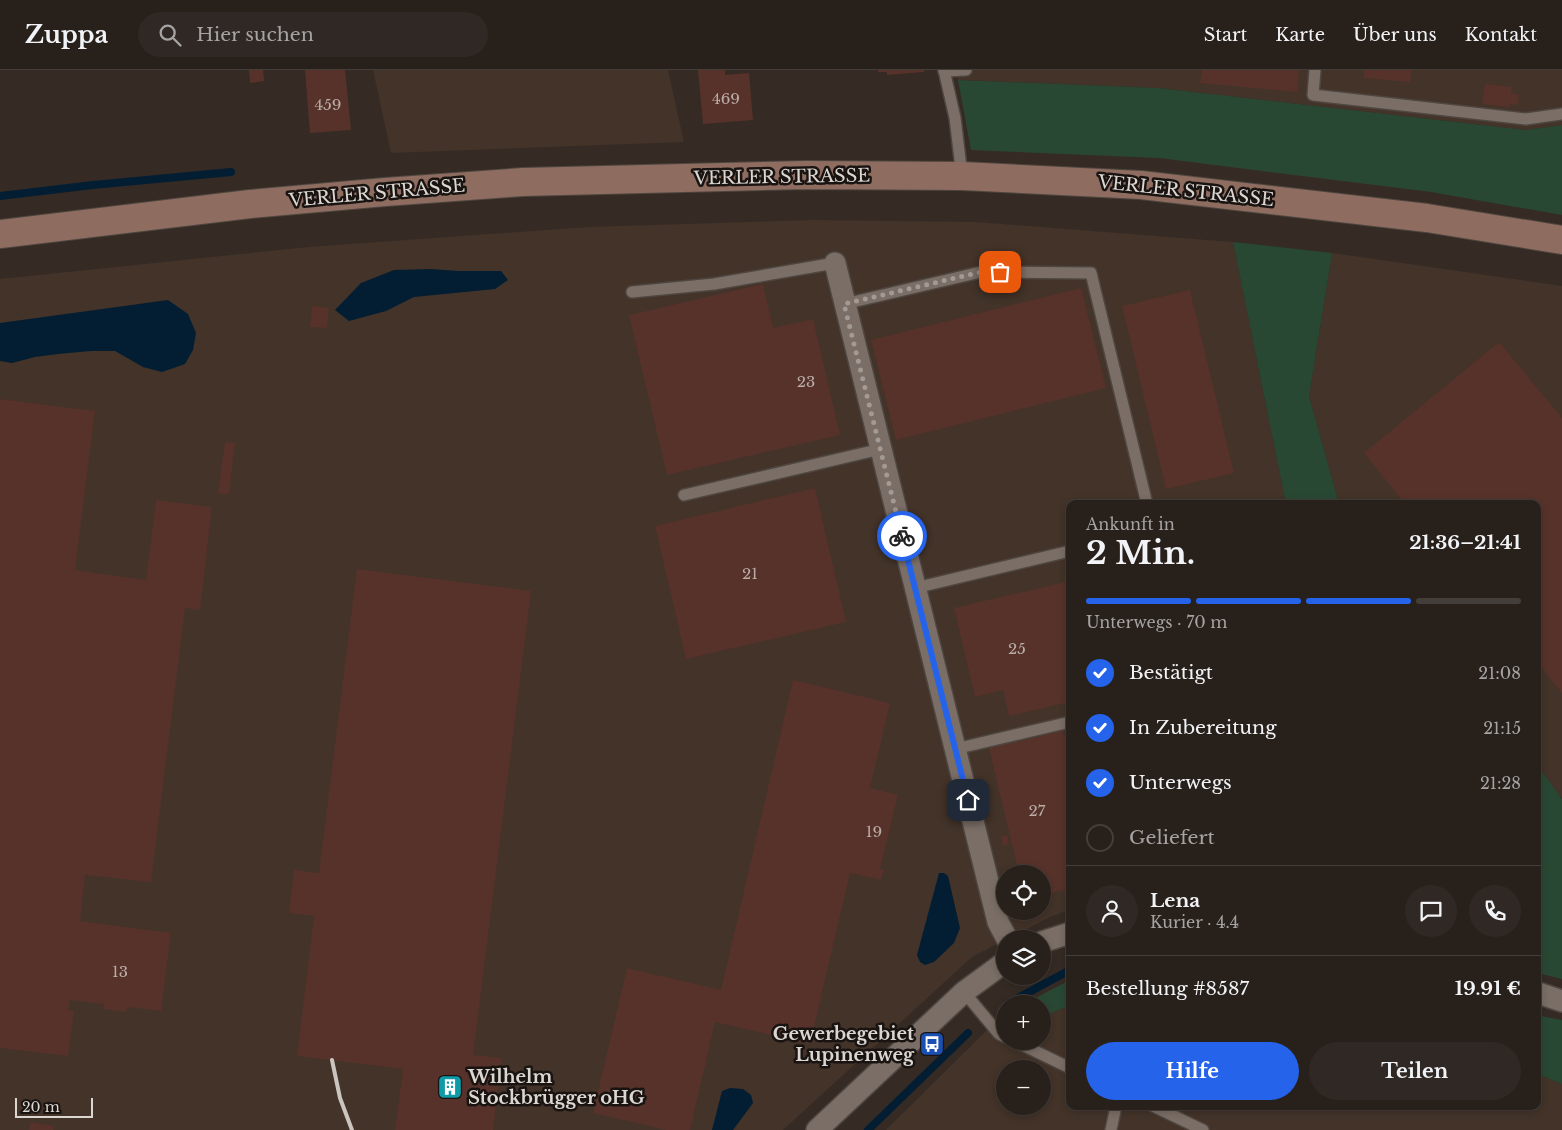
<!DOCTYPE html>
<html lang="de">
<meta charset="utf-8">
<style>
:root{--surface:#28201b;--page:#302824;--text:#f1f3f6;--muted:#a5a3a3;--line:#443e3a;--accent:#2563eb}
body{margin:0;font-family:"Libre Baskerville",serif;background:var(--page);color:var(--text);height:100vh;display:flex;flex-direction:column;font-size:19px;white-space:nowrap}
*{box-sizing:border-box;margin:0}
p{font-size:16px;color:var(--muted)}
.icon{flex:none;width:28px;height:28px;fill:none;stroke:currentColor;stroke-width:2;stroke-linecap:round;stroke-linejoin:round}
.map{position:relative;flex:1;overflow:hidden}
.details{position:absolute;left:1066px;top:430px;width:475px;height:610px;display:flex;flex-direction:column;background:var(--surface);border-radius:10px;box-shadow:0 2px 8px #0003,0 0 0 1px var(--line)}
.details>*{flex:none}
.buttons{position:absolute;left:996px;top:795px;display:grid;gap:10px}
.buttons a{display:grid;place-items:center;width:55px;height:55px;border-radius:50%;background:var(--surface);box-shadow:0 2px 8px #0003,0 0 0 1px var(--line);font-size:25px}
.scale{position:absolute;left:15px;bottom:12px;width:78px;box-sizing:border-box;padding-left:5px;border:2px solid #dcd6d1;border-top:0;font-size:14px;line-height:18px;white-space:nowrap;color:#dcd6d1;-webkit-text-stroke:4px #191411;paint-order:stroke}
.pin{position:absolute;display:grid;place-items:center;width:42px;height:42px;color:#fff;margin:-21px;border-radius:10px;box-shadow:0 2px 8px #0006}
.courier{position:absolute;display:grid;place-items:center;width:50px;height:50px;margin:-25px;border:4px solid #2563eb;border-radius:50%;background:#fff;color:#222;box-shadow:0 1px 6px #0007}
.overview em{font-style:normal;font-weight:700}
.overview div{display:flex;flex-direction:column-reverse}
.overview{display:flex;align-items:center;justify-content:space-between;height:85px;padding:0 20px}
h1{font-size:32px;font-weight:700;line-height:38px}
.bar{display:grid;grid-template-columns:repeat(4,1fr);gap:8px 5px;align-content:center;height:60px;padding:0 20px}
.bar i{height:6px;border-radius:4px;background:var(--line)}
.bar .active{background:var(--accent)}
.bar p{grid-column:span 4}
.line{display:flex;align-items:center;gap:12px;padding:0 20px;border-top:1px solid var(--line)}
.line div{flex:1}
.round{display:grid;place-items:center;flex:none;width:52px;height:52px;border-radius:26px;background:var(--page)}
ol{padding:0 20px;list-style:none}
li{display:flex;align-items:center;gap:15px;height:55px}
li p{margin-inline-start:auto}
li .icon{padding:5px;border-radius:50%;background:var(--accent);color:#fff;stroke-width:4}
li:last-child{color:var(--muted)}
li i{width:28px;height:28px;border:2px solid var(--line);border-radius:50%}
.action{display:flex;gap:10px;margin-top:auto;padding:10px 20px}
.action a{flex:1;height:58px;border-radius:30px;background:var(--accent);color:#fff;font-size:20px;font-weight:700;line-height:58px;text-align:center}
.action a+a{background:var(--page);color:var(--text)}
header{display:flex;align-items:center;gap:30px;box-sizing:border-box;height:70px;padding:0 25px;background:var(--surface);border-bottom:1px solid var(--line)}
header strong{font-size:24px}
nav{display:flex;gap:28px;margin-inline-start:auto;font-size:18px}
.search{width:350px;height:45px;background:var(--page);display:flex;align-items:center;gap:12px;box-sizing:border-box;padding:0 18px;border-radius:28px;color:var(--muted);font-size:19px}
.map>svg:first-child{display:block}
</style>
<header>
<strong>Zuppa</strong>
<div class="search"><svg class="icon" aria-label="search" viewBox="0 0 24 24"><circle cx="10" cy="10" r="6"/><path d="M15 15l6 6"/></svg>Hier suchen</div>
<nav><a>Start</a><a>Karte</a><a>Über uns</a><a>Kontakt</a></nav>
</header>
<div class="map">
<svg width="1562" height="1060" viewBox="0 0 1562 1060">
<rect width="100%" height="100%" fill="#352b24"/>
<g fill="#433329" fill-rule="evenodd">
<polygon points="373,0 668,0 684,72 391,83"/>
<polygon points="956,0 1562,0 1562,55 1526,60 1158,18 958,10"/>
<path d="M813 150 976 152 1233 172 1286 434H1070V840L1052 846 972 887 783 1060H0V209L308 177 588 157ZM1005 804H1042V841H1005Z"/>
<polygon points="1332,183 1562,216 1562,729 1538,696 1538,434 1339,434 1309,326"/>
<path d="M1070 935V1036H1538V1004L1562 1014V1060H886L1002 945 1005 947V971H1042L1043 947ZM1005 999H1042V1036H1005Z"/>
</g>
<g fill="#294833">
<polygon points="958,10 1158,18 1526,60 1562,55 1562,145 1431,122 1159,88 971,80"/>
<polygon points="1233,172 1332,183 1309,326 1339,434 1286,434"/>
<polygon points="1538,696 1562,729 1562,909 1538,903"/>
<polygon points="1070,910 1070,935 1043,947 1042,934 1024,934"/>
<polygon points="1541,946 1562,950 1562,1014 1538,1004 1538,951"/>
</g>
<g fill="#031e33">
<polygon points="431,199 458,201 501,201 508,210 495,219 414,227 386,241 349,251 335,240 361,213 394,200"/>
<polygon points="168,230 188,244 196,263 193,280 185,294 162,302 143,297 115,281 91,281 58,284 35,287 12,293 0,291 0,253"/>
<polygon points="939,803 944,803 948,806 960,858 954,873 934,892 925,895 920,892 917,885"/>
<polygon points="730,1018 743,1019 751,1025 753,1033 733,1060 712,1060 722,1021"/>
</g>
<g fill="none" stroke-linecap="round" stroke-linejoin="round">
<g stroke="#031e33" stroke-width="8">
<polyline points="0,126 93,115 231,102"/>
<polyline points="1007,934 1070,900"/>
<polyline points="868,1060 968,963"/>
</g>
</g>
<g fill="#56322a">
<polygon points="249,0 263,0 264,11 250,13"/>
<polygon points="305,0 345,0 351,60 310,63"/>
<polygon points="698,0 725,0 725,5 749,3 753,50 703,54"/>
<polygon points="878,0 924,0 924,2 887,5 887,2 878,2"/>
<polygon points="1202,0 1299,0 1297,22 1200,13"/>
<polygon points="1364,0 1412,0 1410,12 1363,8"/>
<polygon points="1485,14 1512,17 1511,23 1519,25 1518,35 1510,34 1509,37 1482,34"/>
<polygon points="763,214 773,258 813,249 840,365 667,405 629,245"/>
<polygon points="1081,218 1106,318 896,370 871,270"/>
<polygon points="1190,220 1234,403 1166,419 1122,236"/>
<polygon points="312,236 329,238 327,258 310,257"/>
<polygon points="1499,272 1562,348 1562,623 1538,593 1538,434 1405,434 1364,383"/>
<polygon points="0,329 95,341 75,500 146,510 156,430 212,437 200,540 185,538 151,812 85,805 80,851 171,863 161,941 127,937 126,942 104,939 104,934 70,930 68,940 74,941 68,986 0,978"/>
<polygon points="225,372 235,373 229,424 218,423"/>
<polygon points="815,418 846,552 686,589 655,456"/>
<polygon points="357,499 531,521 473,985 502,988 493,1060 395,1060 403,999 297,986 314,846 289,843 294,800 319,803"/>
<polygon points="1070,511 1070,632 1009,646 1003,620 975,627 954,538"/>
<polygon points="793,610 890,633 870,718 898,725 880,799 884,799 881,810 850,803 810,974 715,952 690,1060 666,1060 593,1043 627,898 721,920"/>
<polygon points="1063,661 1067,676 1070,676 1070,819 1042,825 1042,804 1019,804 989,678"/>
<polygon points="1007,765 1009,774 1003,776 1001,767"/>
<polygon points="30,1052 54,1056 53,1060 29,1060"/>
</g>
<g fill="none" stroke-linecap="round" stroke-linejoin="round">
<defs>
<g id="service">
<polyline points="944,0 955,48 962,106"/>
<polyline points="1315,0 1313,25 1526,49 1562,44"/>
<polyline points="944,1 966,0"/>
<polyline points="632,222 714,214 835,193"/>
<polyline points="844,234 981,202 1091,203 1147,434"/>
<polyline points="684,425 881,379"/>
<polyline points="915,518 1070,481"/>
<polyline points="955,679 1070,652"/>
<polyline points="964,922 999,964 1005,967"/>
<polyline points="1014,971 1070,998"/>
<polyline points="1153,1036 1203,1060"/>
<polyline points="1111,1060 1116,1036"/>
</g>
<g id="minor">
<polyline points="835,193 998,852 1007,869"/>
<polyline points="1042,872 1070,863"/>
<polyline points="1538,923 1562,931"/>
<polyline points="817,1060 964,922 1005,892"/>
</g>
<polyline id="secondary" points="0,164 250,134 385,122 523,112 806,105 962,106 1141,115 1427,148 1562,170"/>
</defs>
<use href="#service" stroke="#4e4640" stroke-width="14"/>
<use href="#minor" stroke="#4e4640" stroke-width="24"/>
<use href="#secondary" stroke="#4e4640" stroke-width="30"/>
<use href="#service" stroke="#7a6e66" stroke-width="11"/>
<use href="#minor" stroke="#7a6e66" stroke-width="21"/>
<use href="#secondary" stroke="#8e6c5f" stroke-width="28"/>
<polyline stroke="#cbc4bf" stroke-width="4" points="332,990 340,1028 352,1060"/>
</g>
<g fill="none" stroke-linecap="round" stroke-linejoin="round">
<polyline stroke="#a29a94" stroke-width="5" stroke-dasharray="0 9" points="902,466 844,234 981,202 1000,202"/>
<polyline stroke="#2563eb" stroke-width="6" points="902,466 968,730"/>
</g>
<defs>
<symbol id="bus-square" viewBox="-11 -11 22 22"><rect x="-9" y="-9" width="18" height="18" rx="4" fill="#1a4fb4" stroke="#191411"/><path d="M-5-6H5V4H4V6H2V4H-2V6H-4V4H-5ZM-3.5-4V0h7V-4ZM-3.5 1.2v1.5H-2V1.2ZM2 1.2v1.5H3.5V1.2Z" fill="#fff"/></symbol>
<symbol id="building-square" viewBox="-11 -11 22 22"><rect x="-9" y="-9" width="18" height="18" rx="4" fill="#0f9aa8" stroke="#191411"/><path d="M-4-6H4V6H1V3H-1V6H-4ZM-2.5-4.3h1.7v1.8h-1.7ZM.8-4.3h1.7v1.8H.8ZM-2.5-1h1.7V.8h-1.7ZM.8-1h1.7V.8H.8Z" fill="#fff"/></symbol>
</defs>
<g fill-rule="evenodd">
<use href="#bus-square" x="918" y="960" width="28" height="28"/>
<use href="#building-square" x="436" y="1003" width="28" height="28"/>
</g>
<g text-anchor="middle" stroke-width="5" stroke-linejoin="round" paint-order="stroke">
<g font-size="15" fill="#baada7">
<text x="726" y="34">469</text>
<text x="328" y="40">459</text>
<text x="806" y="317">23</text>
<text x="750" y="509">21</text>
<text x="1017" y="584">25</text>
<text x="1037" y="746">27</text>
<text x="874" y="767">19</text>
<text x="120" y="907">13</text>
</g>
<g font-size="18" fill="#dcd6d1" stroke="#191411">
<text transform="translate(782 107) rotate(-1)" y="6">VERLER STRASSE</text>
<text transform="translate(1186 121) rotate(6)" y="6">VERLER STRASSE</text>
<text transform="translate(377 123) rotate(-5)" y="6">VERLER STRASSE</text>
</g>
<g font-size="18" font-weight="bold" fill="#dcd6d1" stroke="#191411" text-anchor="end">
<text x="914" y="970">Gewerbegebiet<tspan x="914" dy="21">Lupinenweg</tspan></text>
<text x="468" y="1013" text-anchor="start">Wilhelm<tspan x="468" dy="21">Stockbrügger oHG</tspan></text>
</g>
</g>
</svg>
<div class="buttons">
<a><svg class="icon" aria-label="locate" viewBox="0 0 24 24"><circle cx="12" cy="12" r="6"/><path d="M12 2v4M12 18v4M2 12h4M18 12h4"/></svg></a>
<a><svg class="icon" aria-label="layers" viewBox="0 0 24 24"><path d="M12 4l9 5-9 5-9-5zM3 14l9 5 9-5"/></svg></a>
<a>+</a>
<a>−</a>
</div>
<div class="scale">20 m</div>
<div class="pin" style="left:1000px;top:202px;background:#ea580c"><svg class="icon" aria-label="bag" viewBox="0 0 24 24"><path d="M5 8h14l-1 12H6zM9 8a3 3 0 0 1 6 0"/></svg></div>
<div class="pin" style="left:968px;top:730px;background:#1f2937"><svg class="icon" aria-label="home" viewBox="0 0 24 24"><path d="M3 11l9-7 9 7M6 9v11h12V9"/></svg></div>
<div class="courier" style="left:902px;top:466px"><svg class="icon" aria-label="bike" viewBox="0 0 24 24"><circle cx="6" cy="16" r="4"/><circle cx="18" cy="16" r="4"/><path d="M6 16l4-8h5l3 8M10 8l3 8H6M13 5h3"/></svg></div>
<section class="details">
<div class="overview"><div><h1>2 Min.</h1><p>Ankunft in</p></div><em>21:36–21:41</em></div>
<div class="bar"><i class="active"></i><i class="active"></i><i class="active"></i><i></i><p>Unterwegs · 70 m</p></div>
<ol>
<li><svg class="icon" aria-label="check" viewBox="0 0 24 24"><path d="M5 12l5 5 9-10"/></svg>Bestätigt<p>21:08</p></li>
<li><svg class="icon" aria-label="check" viewBox="0 0 24 24"><path d="M5 12l5 5 9-10"/></svg>In Zubereitung<p>21:15</p></li>
<li><svg class="icon" aria-label="check" viewBox="0 0 24 24"><path d="M5 12l5 5 9-10"/></svg>Unterwegs<p>21:28</p></li>
<li><i></i>Geliefert</li>
</ol>
<div class="line" style="height:90px"><a class="round"><svg class="icon" aria-label="person" viewBox="0 0 24 24"><circle cx="12" cy="8" r="4"/><path d="M4 21q1-7 8-7t8 7"/></svg></a><div><b>Lena</b><p>Kurier · 4.4</p></div><a class="round"><svg class="icon" aria-label="chat" viewBox="0 0 24 24"><path d="M4 5h16v11H9l-5 4z"/></svg></a><a class="round"><svg class="icon" aria-label="phone" viewBox="0 0 24 24"><path d="M5 4h4l2 5-3 2q2 4 5 5l2-3 5 2v4C11 20 4 13 5 4z"/></svg></a></div>
<div class="line" style="height:65px"><div>Bestellung #8587</div><b>19.91 €</b></div>
<div class="action"><a>Hilfe</a><a>Teilen</a></div>
</section>
</div>
